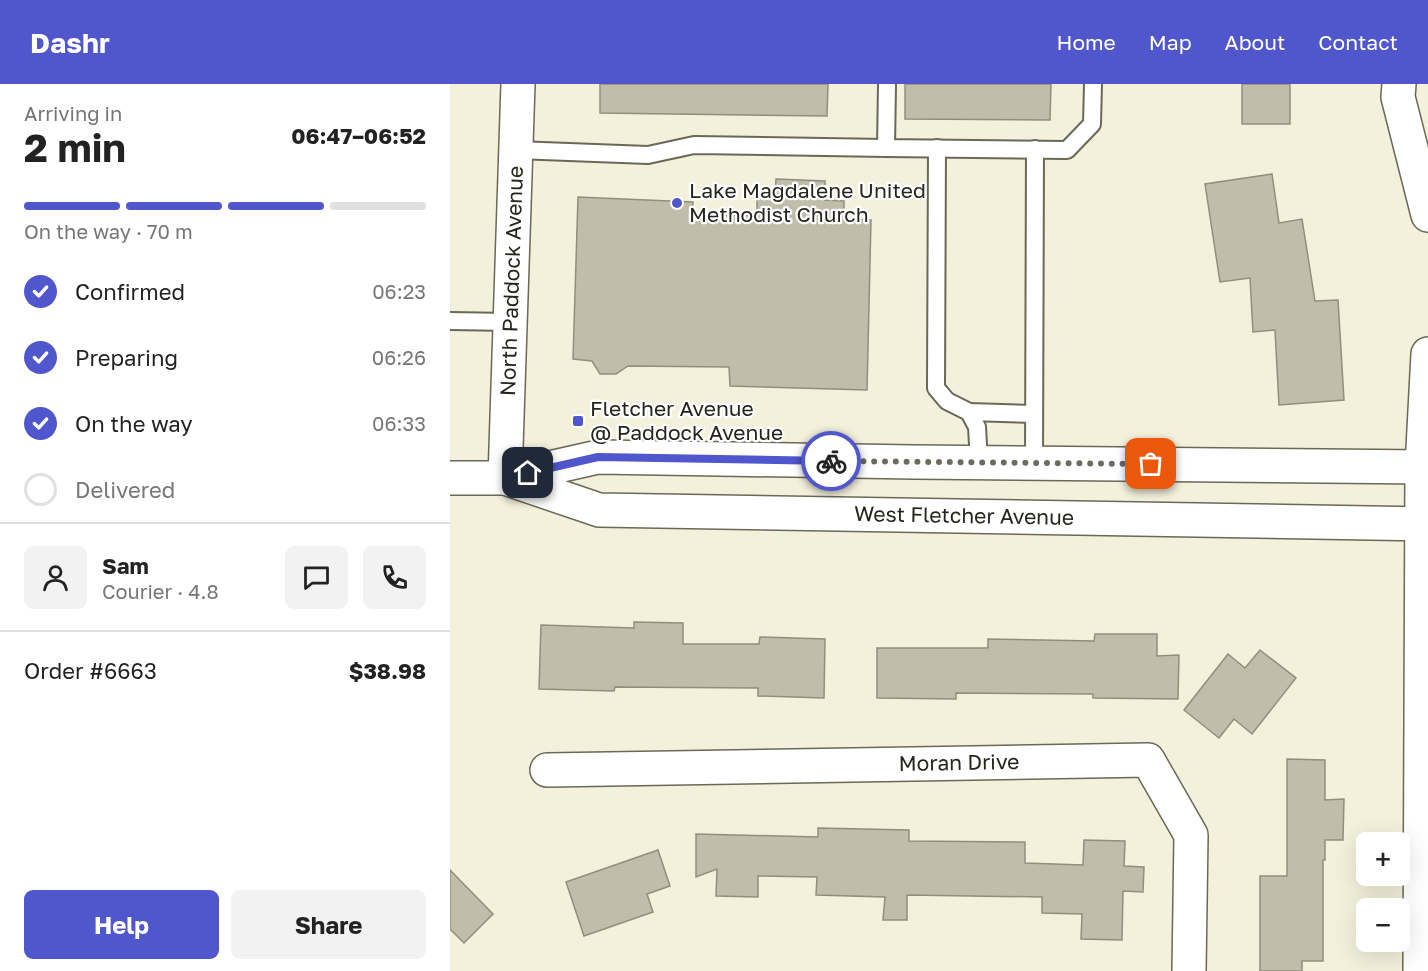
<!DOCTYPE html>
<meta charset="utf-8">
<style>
:root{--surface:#fff;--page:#f2f2f2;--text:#222;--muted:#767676;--line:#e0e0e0;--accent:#5056cc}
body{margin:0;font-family:"Golos Text",sans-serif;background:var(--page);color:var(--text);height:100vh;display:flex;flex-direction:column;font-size:22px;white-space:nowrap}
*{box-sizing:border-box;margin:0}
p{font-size:20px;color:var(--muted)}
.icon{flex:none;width:33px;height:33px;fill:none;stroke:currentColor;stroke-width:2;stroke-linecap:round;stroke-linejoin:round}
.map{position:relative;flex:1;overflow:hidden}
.drawer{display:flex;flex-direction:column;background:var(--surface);width:450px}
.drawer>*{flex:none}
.controls{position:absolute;left:906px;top:748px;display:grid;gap:12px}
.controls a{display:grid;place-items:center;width:54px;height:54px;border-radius:9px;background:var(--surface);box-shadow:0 6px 24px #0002;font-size:30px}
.pin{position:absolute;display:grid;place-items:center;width:51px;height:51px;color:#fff;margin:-26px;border-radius:12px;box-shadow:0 3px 9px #0006}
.courier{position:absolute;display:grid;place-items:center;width:60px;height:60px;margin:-30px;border:4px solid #5056cc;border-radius:50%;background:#fff;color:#222;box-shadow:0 2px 8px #0007}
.summary em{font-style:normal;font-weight:700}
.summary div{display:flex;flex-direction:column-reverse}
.summary{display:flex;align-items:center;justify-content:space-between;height:102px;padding:0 24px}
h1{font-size:39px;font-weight:700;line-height:45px}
.bar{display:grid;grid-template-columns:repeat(4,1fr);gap:9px 6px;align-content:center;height:72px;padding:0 24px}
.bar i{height:8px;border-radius:4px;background:var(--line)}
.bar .current{background:var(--accent)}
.bar p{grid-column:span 4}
.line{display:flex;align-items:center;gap:15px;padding:0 24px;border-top:2px solid var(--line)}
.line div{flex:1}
.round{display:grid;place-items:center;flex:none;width:63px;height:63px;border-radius:9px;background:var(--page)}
ol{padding:0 24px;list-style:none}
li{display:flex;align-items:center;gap:18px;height:66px}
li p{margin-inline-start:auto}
li .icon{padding:6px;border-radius:50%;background:var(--accent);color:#fff;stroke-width:4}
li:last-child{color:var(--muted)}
li i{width:33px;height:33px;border:3px solid var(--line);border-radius:50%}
.action{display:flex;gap:12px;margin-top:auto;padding:12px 24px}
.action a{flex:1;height:69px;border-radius:9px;background:var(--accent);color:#fff;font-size:24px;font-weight:700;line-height:69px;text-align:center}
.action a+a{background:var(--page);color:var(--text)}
header{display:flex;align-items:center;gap:36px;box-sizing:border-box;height:84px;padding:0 30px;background:var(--accent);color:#fff}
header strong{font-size:28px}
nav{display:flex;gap:33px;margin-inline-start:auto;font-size:21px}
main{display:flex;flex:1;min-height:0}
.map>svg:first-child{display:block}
</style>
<header>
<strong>Dashr</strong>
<nav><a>Home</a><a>Map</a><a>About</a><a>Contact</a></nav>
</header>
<main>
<section class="drawer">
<div class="summary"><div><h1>2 min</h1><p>Arriving in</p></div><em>06:47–06:52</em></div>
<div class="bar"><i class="current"></i><i class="current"></i><i class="current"></i><i></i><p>On the way · 70 m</p></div>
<ol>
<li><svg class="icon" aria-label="check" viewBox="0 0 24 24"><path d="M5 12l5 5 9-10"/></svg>Confirmed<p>06:23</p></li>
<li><svg class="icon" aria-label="check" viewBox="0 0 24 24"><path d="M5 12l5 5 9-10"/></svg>Preparing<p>06:26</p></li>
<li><svg class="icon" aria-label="check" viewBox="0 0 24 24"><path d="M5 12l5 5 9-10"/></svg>On the way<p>06:33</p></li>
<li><i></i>Delivered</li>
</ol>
<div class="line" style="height:108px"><a class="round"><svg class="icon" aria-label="person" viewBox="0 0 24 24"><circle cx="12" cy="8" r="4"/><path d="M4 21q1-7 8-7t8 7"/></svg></a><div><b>Sam</b><p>Courier · 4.8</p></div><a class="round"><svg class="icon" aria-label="chat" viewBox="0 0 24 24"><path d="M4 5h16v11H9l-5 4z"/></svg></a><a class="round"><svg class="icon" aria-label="phone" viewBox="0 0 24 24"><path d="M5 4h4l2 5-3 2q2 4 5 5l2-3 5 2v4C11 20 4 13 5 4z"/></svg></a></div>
<div class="line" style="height:78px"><div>Order #6663</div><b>$38.98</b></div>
<div class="action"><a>Help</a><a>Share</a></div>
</section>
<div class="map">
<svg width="978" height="887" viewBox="0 0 978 887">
<rect width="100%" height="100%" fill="#f3f0dc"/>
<g fill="#c0bdab" stroke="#918e7c" stroke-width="1.5">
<polygon points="150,0 378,0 377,32 150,29"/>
<polygon points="455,0 601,0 600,36 455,35"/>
<rect x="792" y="0" width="48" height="40"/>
<polygon points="822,90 829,139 852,135 865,217 888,216 894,316 829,321 825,246 803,248 800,194 770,198 755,100"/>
<polygon points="326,95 375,97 375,116 394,117 394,134 421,136 417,306 280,302 279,283 178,282 166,290 150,290 142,277 123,275 128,113 243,118 242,131 307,131 307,113 325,113"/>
<polygon points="184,538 233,539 233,560 309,560 310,553 375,555 374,614 308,612 308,604 165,603 164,607 89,605 91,541 184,544"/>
<polygon points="645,550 707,550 707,572 729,571 728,615 643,614 643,610 506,609 506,615 427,614 427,564 538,564 538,555 644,557"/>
<polygon points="810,566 846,594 802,650 784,635 769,654 734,626 778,570 795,584"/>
<polygon points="837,675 875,676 875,716 894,715 893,756 875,756 875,776 873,776 873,877 852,877 852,887 810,887 810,792 837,792"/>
<polygon points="368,744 459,746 459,757 575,758 575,779 633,781 634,756 675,757 674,782 694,783 693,808 673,807 672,856 631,855 632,830 592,829 592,813 457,811 457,836 433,836 435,813 366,811 367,793 308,792 308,813 266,812 267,785 246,793 246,750 368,753"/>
<polygon points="208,766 220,802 197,810 203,828 134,852 116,798"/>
<polygon points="0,786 43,830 14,859 0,845"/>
</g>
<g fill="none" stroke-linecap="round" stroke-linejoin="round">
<defs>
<g id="service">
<polyline points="437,0 436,64 617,66 642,40 643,0"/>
<polyline points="487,64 486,304 497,317 519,328 527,343 529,378"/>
<polyline points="66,66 198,71 244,61 436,64"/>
<polyline points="0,237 60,238"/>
<polyline points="519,328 584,330"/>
<polyline points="584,379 585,65"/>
</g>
<g id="minor">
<polyline points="949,0 948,13 978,131"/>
<polyline points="972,383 978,270"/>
<polyline points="55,394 68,0"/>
<polyline points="97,686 698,676 741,751 739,887"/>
</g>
<polyline id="tertiary" points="970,887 972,383"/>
<g id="secondary">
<polyline points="0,394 55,394 148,373 464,378 978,383"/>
<polyline points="55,394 149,426 978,440"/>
</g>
</defs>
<use href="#service" stroke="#6b6857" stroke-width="20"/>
<use href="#minor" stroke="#6b6857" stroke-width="36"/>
<use href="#tertiary" stroke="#6b6857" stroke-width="36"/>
<use href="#secondary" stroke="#6b6857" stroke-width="36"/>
<use href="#service" stroke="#fff" stroke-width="16"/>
<use href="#minor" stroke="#fff" stroke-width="33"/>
<use href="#tertiary" stroke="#fff" stroke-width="33"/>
<use href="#secondary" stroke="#fff" stroke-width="33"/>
</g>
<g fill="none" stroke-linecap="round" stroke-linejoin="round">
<polyline stroke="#6d6b60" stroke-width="6" stroke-dasharray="0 10.8" points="381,377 701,380"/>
<polyline stroke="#5056cc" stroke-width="8" points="78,389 148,373 381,377"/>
</g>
<g fill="#5056cc" stroke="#fff" stroke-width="2">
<circle cx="227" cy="119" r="6"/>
<rect x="122" y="331" width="12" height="12" rx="3"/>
</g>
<g text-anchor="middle" stroke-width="4.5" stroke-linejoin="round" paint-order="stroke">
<g font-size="21" fill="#25241d" stroke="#fff" text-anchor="start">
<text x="239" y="114">Lake Magdalene United<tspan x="239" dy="24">Methodist Church</tspan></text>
<text x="140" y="332">Fletcher Avenue<tspan x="140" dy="24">@ Paddock Avenue</tspan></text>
</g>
<g font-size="21" fill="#25241d" stroke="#fff">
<text transform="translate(62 197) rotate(-88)" y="7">North Paddock Avenue</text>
<text transform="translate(514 432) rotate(1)" y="7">West Fletcher Avenue</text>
<text transform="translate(509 679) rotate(-1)" y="7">Moran Drive</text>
</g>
</g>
</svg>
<div class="controls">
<a>+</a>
<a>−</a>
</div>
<div class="pin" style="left:701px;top:380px;background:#ea580c"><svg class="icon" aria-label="bag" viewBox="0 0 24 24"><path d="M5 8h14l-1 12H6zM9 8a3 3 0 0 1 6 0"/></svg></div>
<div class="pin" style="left:78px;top:389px;background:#1f2937"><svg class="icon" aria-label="home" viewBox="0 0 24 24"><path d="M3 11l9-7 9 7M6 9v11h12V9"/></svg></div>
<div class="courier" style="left:381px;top:377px"><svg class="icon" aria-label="bike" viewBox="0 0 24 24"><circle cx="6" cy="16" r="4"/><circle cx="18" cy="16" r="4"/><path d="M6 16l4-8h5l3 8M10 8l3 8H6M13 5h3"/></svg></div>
</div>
</main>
